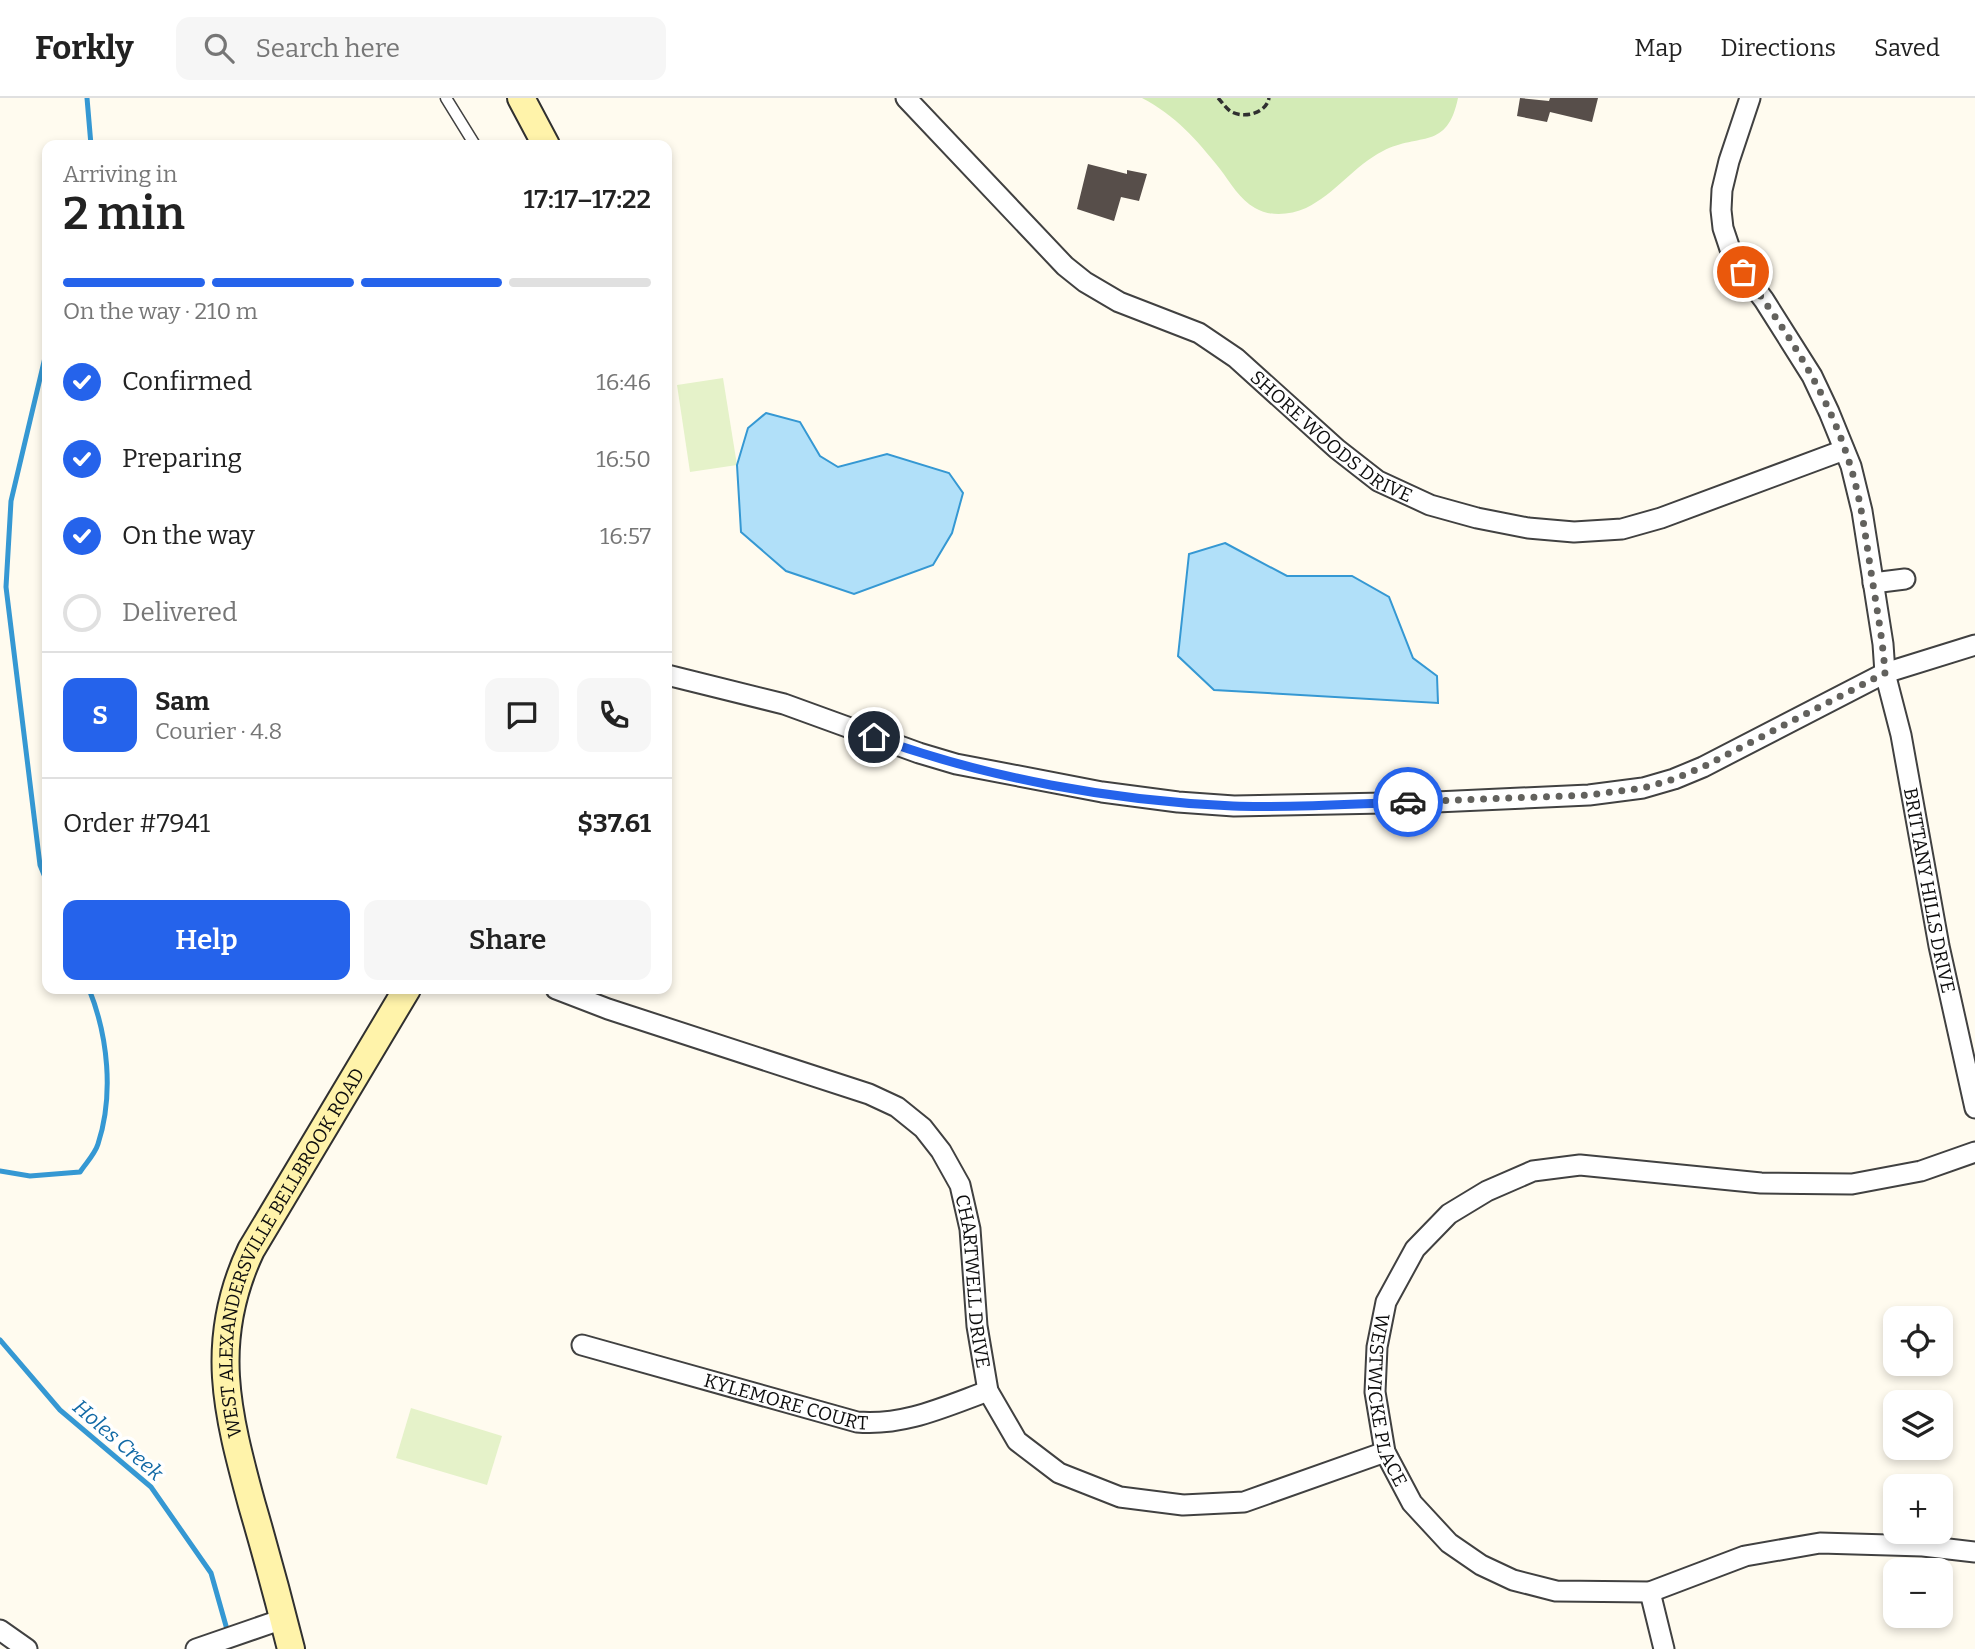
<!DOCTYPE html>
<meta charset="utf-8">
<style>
:root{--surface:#fff;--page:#f6f6f6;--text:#222;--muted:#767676;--line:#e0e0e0;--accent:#2563eb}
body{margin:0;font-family:Bitter,serif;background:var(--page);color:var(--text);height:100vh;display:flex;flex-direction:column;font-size:26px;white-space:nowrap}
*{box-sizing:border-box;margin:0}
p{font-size:23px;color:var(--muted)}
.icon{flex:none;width:38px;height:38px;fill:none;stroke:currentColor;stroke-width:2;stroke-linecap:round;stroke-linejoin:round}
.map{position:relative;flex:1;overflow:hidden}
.panel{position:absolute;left:42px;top:42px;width:630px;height:854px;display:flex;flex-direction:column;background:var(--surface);border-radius:14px;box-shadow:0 4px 10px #0003}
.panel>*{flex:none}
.tools{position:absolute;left:1883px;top:1208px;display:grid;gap:14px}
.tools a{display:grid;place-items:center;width:70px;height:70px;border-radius:14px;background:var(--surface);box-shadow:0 4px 10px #0003;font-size:35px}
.pin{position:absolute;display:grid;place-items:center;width:60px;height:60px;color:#fff;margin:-30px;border:4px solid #fff;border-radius:50%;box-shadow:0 2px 7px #0007}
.courier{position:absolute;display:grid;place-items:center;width:70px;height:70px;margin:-35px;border:5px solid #2563eb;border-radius:50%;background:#fff;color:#222;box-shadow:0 2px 9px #0007}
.headline em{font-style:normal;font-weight:600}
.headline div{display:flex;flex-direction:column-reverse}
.headline{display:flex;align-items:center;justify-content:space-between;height:119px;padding:0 21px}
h1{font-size:46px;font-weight:600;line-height:52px}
.bar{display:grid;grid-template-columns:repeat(4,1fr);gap:10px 7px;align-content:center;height:84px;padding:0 21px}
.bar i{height:9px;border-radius:5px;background:var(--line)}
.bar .active{background:var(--accent)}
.bar p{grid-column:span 4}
.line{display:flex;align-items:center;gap:18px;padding:0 21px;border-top:2px solid var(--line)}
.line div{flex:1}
.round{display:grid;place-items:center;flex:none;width:74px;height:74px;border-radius:14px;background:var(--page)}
ol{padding:0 21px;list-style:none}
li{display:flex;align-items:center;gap:21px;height:77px}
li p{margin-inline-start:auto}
li .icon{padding:7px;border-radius:50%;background:var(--accent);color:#fff;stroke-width:4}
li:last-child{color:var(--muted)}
li i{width:38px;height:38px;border:4px solid var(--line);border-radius:50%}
.cta{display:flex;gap:14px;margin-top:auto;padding:14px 21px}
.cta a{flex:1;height:80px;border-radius:14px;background:var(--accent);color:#fff;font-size:28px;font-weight:600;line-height:80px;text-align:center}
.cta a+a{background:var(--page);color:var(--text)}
header{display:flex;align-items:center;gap:42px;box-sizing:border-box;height:98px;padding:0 35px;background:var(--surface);border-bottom:2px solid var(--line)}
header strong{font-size:33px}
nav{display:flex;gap:38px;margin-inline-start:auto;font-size:24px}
.search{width:490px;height:63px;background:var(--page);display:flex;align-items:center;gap:18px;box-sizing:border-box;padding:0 24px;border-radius:14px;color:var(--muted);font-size:26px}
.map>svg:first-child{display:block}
</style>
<header>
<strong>Forkly</strong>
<div class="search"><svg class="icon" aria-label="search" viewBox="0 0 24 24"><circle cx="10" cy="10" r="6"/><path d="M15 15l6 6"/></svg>Search here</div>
<nav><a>Map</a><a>Directions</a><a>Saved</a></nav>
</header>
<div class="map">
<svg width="1975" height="1551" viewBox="0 0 1975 1551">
<rect width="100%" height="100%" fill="#fffbef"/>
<path fill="#d3ebb6" d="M1142 0H1458C1447 53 1420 34 1383 53 1355 67 1335 96 1306 110 1290 117 1270 119 1255 110 1240 102 1230 84 1220 71 1197 42 1175 17 1142 0Z"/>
<g fill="#e5f2c9">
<polygon points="723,280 737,367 690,374 677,287"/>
<polygon points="411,1310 502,1338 487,1387 396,1360"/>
</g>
<g fill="#b1e0f9" stroke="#3598d3" stroke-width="2">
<polygon points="766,315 800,324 820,358 838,369 887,356 949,375 963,395 952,435 933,467 854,496 786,473 741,434 737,367 748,330"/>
<polygon points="1225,445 1287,478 1352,478 1389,499 1413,560 1437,578 1438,605 1214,592 1178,558 1189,456"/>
</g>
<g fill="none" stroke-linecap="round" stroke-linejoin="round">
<g stroke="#3598d3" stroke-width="5">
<polyline points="87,0 91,47"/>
<polyline points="47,251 11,403 6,489 40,767 47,784"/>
<path d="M0 1073 30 1078 80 1074C86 1065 95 1056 98 1046 114 997 108 938 89 891"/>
<polyline points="0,1242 60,1312 151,1389 211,1475 228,1535"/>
</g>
</g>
<g fill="#574e4a">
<polygon points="1520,0 1549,3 1550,0 1598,0 1592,24 1550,14 1547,24 1517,18"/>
<polygon points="1088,66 1127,76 1127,72 1147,76 1139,103 1121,99 1114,123 1077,111"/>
</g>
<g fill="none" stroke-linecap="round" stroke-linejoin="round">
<defs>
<polyline id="lane" points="446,0 475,47"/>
<g id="street">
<path id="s1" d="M906 0 1065 168 1085 184 1119 204 1199 235 1236 260 1337 351 1378 383 1430 407 1477 420 1528 430 1574 434 1622 431 1661 420 1844 352"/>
<path id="s2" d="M1750 0 1729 63 1722 92 1721 112 1723 130 1730 151 1743 174 1764 202 1812 278 1829 314 1851 368 1862 413 1883 546 1885 575 1901 637 1939 848 1975 1010"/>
<polyline points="1873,485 1905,481"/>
<polyline points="667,577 784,606 919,655 956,666 1102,694 1178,704 1234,708 1436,704 1589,697 1643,690 1674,681 1703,669 1885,575 1975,547"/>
<path id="s3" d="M556 891 608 911 869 996 897 1009 923 1030 941 1053 960 1087 970 1131 977 1228 988 1293 1017 1343 1059 1375 1120 1399 1183 1407 1244 1404 1385 1354"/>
<path id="s4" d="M1975 1054 1921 1073 1852 1086 1761 1085 1580 1067 1533 1073 1487 1093 1449 1116 1415 1151 1386 1204 1377 1249 1375 1294 1385 1354 1412 1405 1449 1445 1481 1467 1513 1482 1556 1493 1650 1494 1745 1458 1820 1445 1923 1448 1975 1454"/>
<path id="s5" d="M582 1247 857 1324C904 1328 944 1309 988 1293"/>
<polyline points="1650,1494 1664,1551"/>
<polyline points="0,1532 27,1551"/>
<polyline points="196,1551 283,1521"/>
</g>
<g id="secondary">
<polyline points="521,0 546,47"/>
<path id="s6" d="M291 1551C279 1503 266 1455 252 1407 227 1315 208 1243 251 1152L407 891"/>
</g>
</defs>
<use href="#lane" stroke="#414141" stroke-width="13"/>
<use href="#street" stroke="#414141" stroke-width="23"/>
<use href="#secondary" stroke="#303030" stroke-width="30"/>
<path stroke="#303030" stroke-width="3.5" stroke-dasharray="7 3.5" stroke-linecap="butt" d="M1218 0C1222 4 1225 9 1230 13 1243 21 1266 16 1269 0"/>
<use href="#lane" stroke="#fff" stroke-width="10"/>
<use href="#street" stroke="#fff" stroke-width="19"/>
<use href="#secondary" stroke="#fff3aa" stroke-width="26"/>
</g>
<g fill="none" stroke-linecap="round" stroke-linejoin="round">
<path stroke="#62615d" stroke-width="7" stroke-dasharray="0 12.6" d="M1408 704 1589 697 1643 690 1674 681 1703 669 1885 575C1883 543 1877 512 1872 480 1866 443 1862 406 1851 370 1830 298 1787 233 1743 174"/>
<path stroke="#2563eb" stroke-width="9" d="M874 639C986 680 1113 703 1233 708 1291 710 1350 706 1408 704"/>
</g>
<g text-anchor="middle" stroke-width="7" stroke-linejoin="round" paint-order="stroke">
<g font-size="19" fill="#0e0e0e" stroke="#fff">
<text dy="7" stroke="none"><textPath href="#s1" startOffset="551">SHORE WOODS DRIVE</textPath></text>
<text dy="7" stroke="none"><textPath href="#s2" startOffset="838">BRITTANY HILLS DRIVE</textPath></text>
<text dy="7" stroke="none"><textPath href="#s6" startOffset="420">WEST ALEXANDERSVILLE BELLBROOK ROAD</textPath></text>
<text dy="7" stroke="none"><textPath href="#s3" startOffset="560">CHARTWELL DRIVE</textPath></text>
<text dy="7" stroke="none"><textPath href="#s4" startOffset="752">WESTWICKE PLACE</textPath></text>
<text dy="7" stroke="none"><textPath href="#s5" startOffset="212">KYLEMORE COURT</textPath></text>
</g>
<g font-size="21" font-style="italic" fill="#1169a5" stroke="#fff">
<text transform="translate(118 1342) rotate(41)" y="7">Holes Creek</text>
</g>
</g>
</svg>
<div class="tools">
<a><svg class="icon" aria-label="locate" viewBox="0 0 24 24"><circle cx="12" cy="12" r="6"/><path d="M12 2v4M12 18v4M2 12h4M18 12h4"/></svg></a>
<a><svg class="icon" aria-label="layers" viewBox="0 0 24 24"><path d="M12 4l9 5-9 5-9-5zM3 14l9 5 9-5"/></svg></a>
<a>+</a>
<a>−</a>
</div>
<div class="pin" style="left:1743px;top:174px;background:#ea580c"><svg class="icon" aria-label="bag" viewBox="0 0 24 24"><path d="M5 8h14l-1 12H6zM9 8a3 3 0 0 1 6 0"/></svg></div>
<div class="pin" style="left:874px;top:639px;background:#1f2937"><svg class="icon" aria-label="home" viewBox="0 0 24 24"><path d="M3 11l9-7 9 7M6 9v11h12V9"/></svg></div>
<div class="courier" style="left:1408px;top:704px"><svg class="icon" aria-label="car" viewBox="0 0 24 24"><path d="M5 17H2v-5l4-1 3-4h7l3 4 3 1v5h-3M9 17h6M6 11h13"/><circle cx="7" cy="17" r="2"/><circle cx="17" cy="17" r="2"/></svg></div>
<section class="panel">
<div class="headline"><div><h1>2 min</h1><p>Arriving in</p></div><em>17:17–17:22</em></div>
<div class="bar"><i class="active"></i><i class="active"></i><i class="active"></i><i></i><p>On the way · 210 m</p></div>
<ol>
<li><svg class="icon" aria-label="check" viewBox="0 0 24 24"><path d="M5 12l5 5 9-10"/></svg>Confirmed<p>16:46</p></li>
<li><svg class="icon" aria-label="check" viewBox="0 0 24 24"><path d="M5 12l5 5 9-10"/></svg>Preparing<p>16:50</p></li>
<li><svg class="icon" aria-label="check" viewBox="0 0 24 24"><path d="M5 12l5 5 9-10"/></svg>On the way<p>16:57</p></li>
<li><i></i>Delivered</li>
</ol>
<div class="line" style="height:126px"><b class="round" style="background:var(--accent);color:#fff">S</b><div><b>Sam</b><p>Courier · 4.8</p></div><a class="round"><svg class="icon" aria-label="chat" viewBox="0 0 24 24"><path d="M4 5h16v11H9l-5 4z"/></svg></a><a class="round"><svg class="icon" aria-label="phone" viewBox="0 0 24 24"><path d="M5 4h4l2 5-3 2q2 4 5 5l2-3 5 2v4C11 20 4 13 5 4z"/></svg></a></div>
<div class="line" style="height:91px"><div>Order #7941</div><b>$37.61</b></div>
<div class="cta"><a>Help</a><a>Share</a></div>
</section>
</div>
